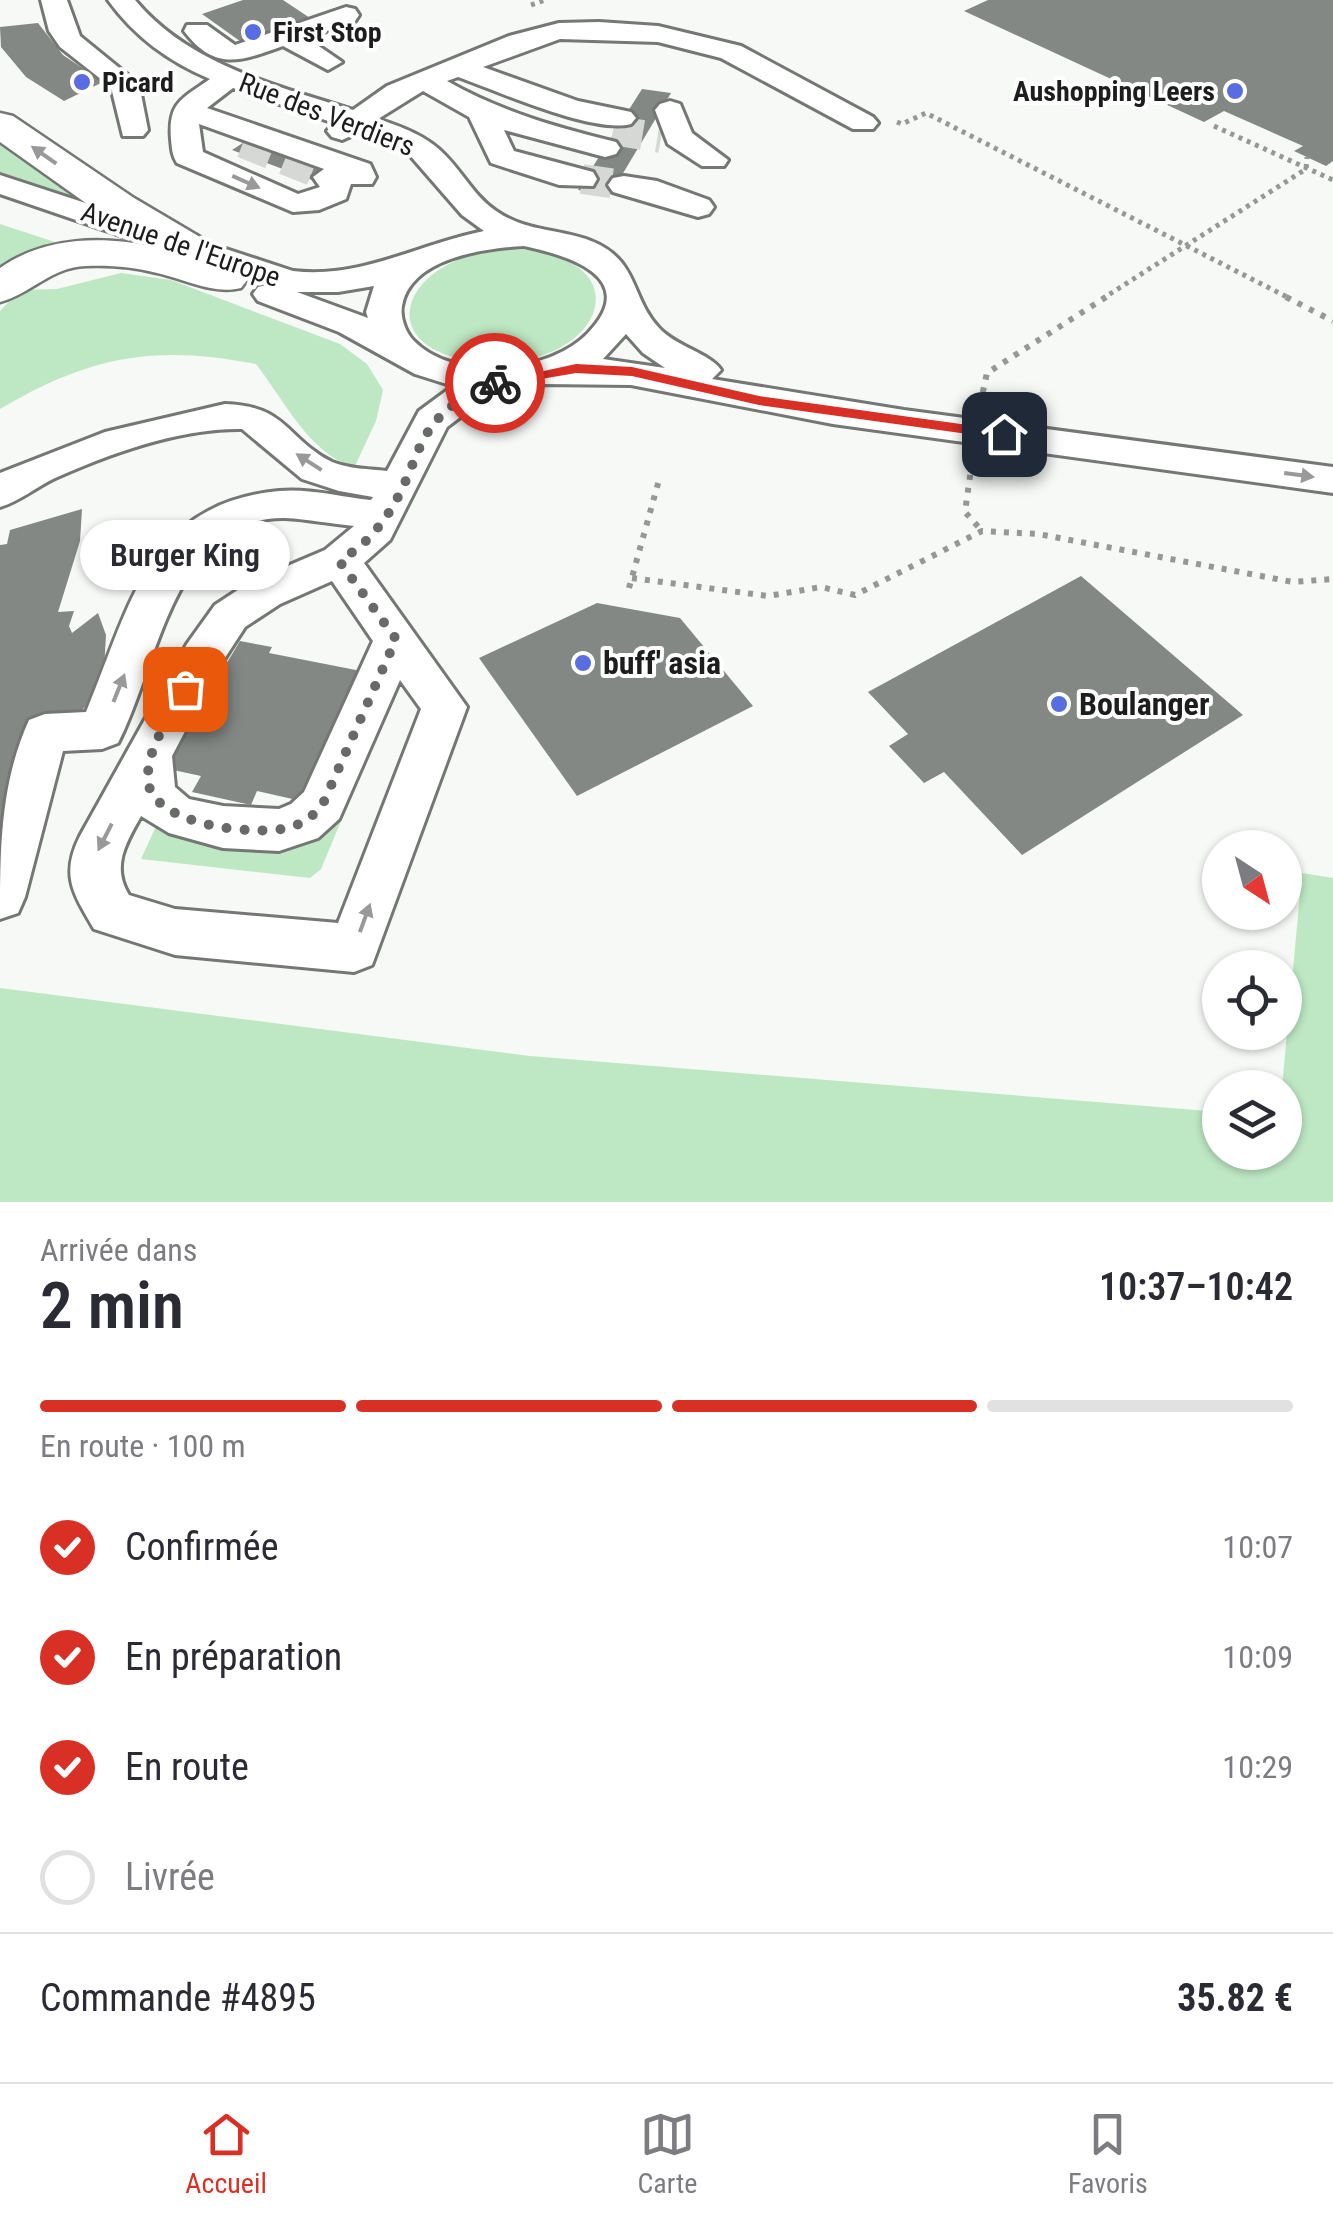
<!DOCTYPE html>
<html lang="fr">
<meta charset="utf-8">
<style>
:root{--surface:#fff;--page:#f2f2f3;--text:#2b2b33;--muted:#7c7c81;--line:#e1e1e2;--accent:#d93025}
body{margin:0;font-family:"Roboto Condensed",sans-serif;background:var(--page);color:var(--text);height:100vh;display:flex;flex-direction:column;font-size:38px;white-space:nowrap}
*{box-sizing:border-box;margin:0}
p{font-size:32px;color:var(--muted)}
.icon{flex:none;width:55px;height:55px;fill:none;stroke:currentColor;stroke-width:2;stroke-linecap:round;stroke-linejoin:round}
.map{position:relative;height:1202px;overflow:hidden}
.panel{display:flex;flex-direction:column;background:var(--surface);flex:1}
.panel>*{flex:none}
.needle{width:65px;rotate:144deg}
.buttons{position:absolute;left:1202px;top:830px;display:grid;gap:20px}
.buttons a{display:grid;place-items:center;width:100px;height:100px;border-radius:50%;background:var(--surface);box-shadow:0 2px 8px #0004;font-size:50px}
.pin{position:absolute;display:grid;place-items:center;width:85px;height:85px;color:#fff;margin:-42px;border-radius:20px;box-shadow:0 5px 15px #0006}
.courier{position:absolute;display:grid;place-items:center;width:100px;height:100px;margin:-50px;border:8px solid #d93025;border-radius:50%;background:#fff;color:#222;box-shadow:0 2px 12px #0007}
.bubble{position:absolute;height:70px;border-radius:35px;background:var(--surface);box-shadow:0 2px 8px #0004;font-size:32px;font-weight:600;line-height:70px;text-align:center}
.summary em{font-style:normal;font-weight:600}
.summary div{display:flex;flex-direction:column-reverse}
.summary{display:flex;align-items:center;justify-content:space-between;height:170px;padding:0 40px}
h1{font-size:65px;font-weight:600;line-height:75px}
.bar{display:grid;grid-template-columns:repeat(4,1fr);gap:15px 10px;align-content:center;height:120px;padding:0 40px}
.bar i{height:12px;border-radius:8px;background:var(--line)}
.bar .selected{background:var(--accent)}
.bar p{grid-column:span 4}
.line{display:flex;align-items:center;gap:25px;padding:0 40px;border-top:2px solid var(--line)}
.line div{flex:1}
ol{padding:0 40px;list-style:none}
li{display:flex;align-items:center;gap:30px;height:110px}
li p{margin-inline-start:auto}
li .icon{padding:10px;border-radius:50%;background:var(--accent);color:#fff;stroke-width:4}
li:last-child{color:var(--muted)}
li i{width:55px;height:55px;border:5px solid var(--line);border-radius:50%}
.menu{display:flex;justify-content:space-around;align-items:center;height:140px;border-top:2px solid var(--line);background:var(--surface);font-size:28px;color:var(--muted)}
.menu a{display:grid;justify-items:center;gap:5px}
.menu .selected{color:var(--accent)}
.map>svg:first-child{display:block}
</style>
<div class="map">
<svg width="1333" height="1202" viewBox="0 0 1333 1202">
<rect width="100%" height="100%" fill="#f6f9f6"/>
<g fill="#bde8c3">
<polygon points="0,137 91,206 0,177"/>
<polygon points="0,224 64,245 0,272"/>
<path d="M504 249C649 250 607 371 483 362 368 353 398 258 504 249Z"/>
<path d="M121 273 171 280 340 344 367 364 383 390 376 421 354 468C307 451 285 401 256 364 155 344 89 356 0 409V311L20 290 57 289Z"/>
<polygon points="385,684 398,685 321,869 310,878 141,859 157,824 277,843"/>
<polygon points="1302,873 1333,878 1333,1202 0,1202 0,988 530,1056 1220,1112 1220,1152 1285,1152 1282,1087"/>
</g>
<g fill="#848885">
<polygon points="243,0 283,0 313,20 244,44 202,14"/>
<polygon points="988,0 1333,0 1333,161 1326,166 1294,151 1303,146 1224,111 1204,122 964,11"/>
<polygon points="38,23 63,55 103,82 64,101 26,77 1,47 0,27"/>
<polygon points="642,89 671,93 610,195 578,190"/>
<polygon points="252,137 340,169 320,183 232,150"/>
<polygon points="82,509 80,541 58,612 74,611 69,626 72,633 98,613 106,635 104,670 85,707 65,729 41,717 0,844 0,545 7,544 10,530"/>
<polygon points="1081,576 1243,715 1022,855 944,772 924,783 889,746 908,734 868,692"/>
<polygon points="597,603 680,618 753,706 577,796 479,658"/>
<polygon points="240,641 272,647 269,653 361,671 297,800 257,791 251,805 192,792 201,776 164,768"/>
</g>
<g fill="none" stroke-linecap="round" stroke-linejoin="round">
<g stroke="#d5d8d5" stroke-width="30" stroke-dasharray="30 15" stroke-linecap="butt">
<polyline points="613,130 661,138"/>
<polyline points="243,143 328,177"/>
<polyline points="582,179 624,185"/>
</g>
<defs>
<g id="minor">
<polygon points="41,0 67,0 80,36 139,84 148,130 143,136 123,136 111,87 60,47 49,31"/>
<path d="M108 0H135C189 65 275 85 353 110L387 86 509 36 559 23 599 22 658 26 741 46 873 117 878 123 873 129H853L721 58 658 42 560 39 483 67 578 101 631 112 636 118 631 124C592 134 498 91 458 77L447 81C502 112 556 127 616 142L620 148 616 154 605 157 504 130 514 151 593 172 597 179 593 186 559 185 491 163 469 117 423 91 378 119C402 127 427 136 445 155 463 173 475 197 496 211 526 232 560 229 591 241 639 260 630 297 659 328 675 346 711 354 721 370L712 379 904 410 1333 467V493L833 424 631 385 543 384 507 391 480 402 447 427 390 540 364 563 467 707 372 965 354 972 175 955 94 929C74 894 60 876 80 836L187 644 215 605 250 582 325 550 354 526C331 524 308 519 285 518 173 516 158 667 118 743L102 749 63 751 25 897 18 913 0 919C0 850 0 784 29 720L45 714 86 712C130 608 146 504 279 491 308 488 342 497 371 500L373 497 339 491 302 479 242 429C180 428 111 453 55 478 36 487 20 501 0 507V473L105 432 225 404C288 406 286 439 332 462 349 469 369 469 387 471L419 411 453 386 415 374 339 332 258 301 253 294 258 287 266 285 0 194V175L293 271C362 279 418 244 484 231L462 215 408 153 360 132 342 140 332 137 327 131 334 123 233 88 207 108 370 164 376 177 372 184H351L346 199 319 210 293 212 177 163C172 155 172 149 171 139 168 102 182 99 210 79 168 61 135 37 108 0ZM199 124 324 169 313 177 320 187 298 194 203 152ZM524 246C567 255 642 277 588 333 550 373 454 383 413 340 405 332 400 316 402 306 410 258 485 248 524 246ZM374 286 366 312 368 318 297 292H338ZM626 334 643 353 665 368 603 359ZM332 581 373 641 304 792 291 804 279 809 223 806 189 799 175 787 172 756 219 667 245 627 280 604ZM400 680 421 709 338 923 175 909 129 895C111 866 126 843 141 816L169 833 223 848 279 851 318 838 339 819Z"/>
<path d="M346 7 355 9 359 15 355 21 307 38 342 62 328 70 283 46C241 61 215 72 184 31L187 25H207L235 45Z"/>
<polygon points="670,101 680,104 692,133 728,160 724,166 702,166 668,144 655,110 660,104"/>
<polygon points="624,176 657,181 709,200 714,207 709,214 698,217 613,192 608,185 613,178"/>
</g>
<path id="highway" d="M0 113 13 116 134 198 200 237 206 246 195 256 241 270 248 279 241 288C213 295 185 279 157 273 134 267 110 265 86 266 51 267 31 294 0 302V268C45 236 104 236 156 247L104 216 0 142Z"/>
</defs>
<use href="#minor" stroke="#747774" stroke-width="6"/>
<use href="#highway" stroke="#747774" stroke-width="5"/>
<g stroke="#969896" stroke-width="5" stroke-dasharray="4 5" stroke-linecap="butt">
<polyline points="531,5 545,0"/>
<polyline points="897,122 902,124 926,113 1291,299"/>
<polyline points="1214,126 1333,180"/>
<polyline points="1102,299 1306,169 1307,157"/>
</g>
<g stroke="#969896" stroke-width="6" stroke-dasharray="5 8" stroke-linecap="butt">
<polyline points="1286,297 1333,321"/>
<polyline points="980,405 987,373 1106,297"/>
<polyline points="972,462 965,512 982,531"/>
<polyline points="632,578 768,596 821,587 855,595 982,531 1038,534 1293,582 1333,579"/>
<polyline points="629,588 659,480"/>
</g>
<use href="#minor" fill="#fff" fill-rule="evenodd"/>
<use href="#highway" fill="#fff" fill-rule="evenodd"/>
</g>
<defs><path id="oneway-solid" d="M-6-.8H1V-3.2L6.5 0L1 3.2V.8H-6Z" transform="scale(2.5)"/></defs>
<g fill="#999">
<use href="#oneway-solid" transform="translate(44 155) rotate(-145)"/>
<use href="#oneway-solid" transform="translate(246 182) rotate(24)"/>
<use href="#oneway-solid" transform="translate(309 462) rotate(-147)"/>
<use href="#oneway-solid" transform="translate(1299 475) rotate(8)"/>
<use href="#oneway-solid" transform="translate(119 688) rotate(-68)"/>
<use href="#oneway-solid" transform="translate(105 837) rotate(117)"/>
<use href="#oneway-solid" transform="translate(365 918) rotate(-70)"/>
</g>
<polygon fill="#d93025" points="576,364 632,367 759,396 1004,430 1012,434 1004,439 759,405 632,376 576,373 495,387 488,383"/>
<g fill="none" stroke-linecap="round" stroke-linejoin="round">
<path stroke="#686a68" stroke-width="10" stroke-dasharray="0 18" d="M185 689C170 718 146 748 148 781 152 826 258 837 291 827 305 823 312 816 322 806L396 639 340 562C352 552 367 542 376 530 429 466 401 420 495 383"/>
</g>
<g fill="#596de3" stroke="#fff" stroke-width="4">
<circle cx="253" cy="32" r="10"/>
<circle cx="82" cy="82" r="10"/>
<circle cx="1235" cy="91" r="10"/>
<circle cx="583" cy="663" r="10"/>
<circle cx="1059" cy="704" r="10"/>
</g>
<g text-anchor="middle" stroke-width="8" stroke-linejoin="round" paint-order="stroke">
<g font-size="28" font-weight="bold" fill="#1c1d1c" stroke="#fff" text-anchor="start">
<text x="273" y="42">First Stop</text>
<text x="102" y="92">Picard</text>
<text x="1215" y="101" text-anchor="end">Aushopping Leers</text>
</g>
<g font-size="28" fill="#1c1d1c" stroke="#fff">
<text transform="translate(327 114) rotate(21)" y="10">Rue des Verdiers</text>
<text transform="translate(181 244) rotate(19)" y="10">Avenue de l'Europe</text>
</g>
<g font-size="32" font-weight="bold" fill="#1c1d1c" stroke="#fff" text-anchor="start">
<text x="603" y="674">buff' asia</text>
<text x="1079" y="715">Boulanger</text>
</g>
</g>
</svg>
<div class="buttons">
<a><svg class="needle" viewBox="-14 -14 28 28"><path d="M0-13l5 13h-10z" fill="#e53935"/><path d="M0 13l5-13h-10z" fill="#7c7c81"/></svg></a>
<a><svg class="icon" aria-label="locate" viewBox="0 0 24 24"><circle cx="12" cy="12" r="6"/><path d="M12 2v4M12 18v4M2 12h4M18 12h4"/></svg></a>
<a><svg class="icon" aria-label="layers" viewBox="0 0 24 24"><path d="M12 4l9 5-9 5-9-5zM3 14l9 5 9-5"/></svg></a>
</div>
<div class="pin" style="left:185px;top:689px;background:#ea580c"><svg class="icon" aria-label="bag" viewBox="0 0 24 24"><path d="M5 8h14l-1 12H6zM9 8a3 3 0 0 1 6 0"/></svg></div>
<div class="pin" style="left:1004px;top:434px;background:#1f2937"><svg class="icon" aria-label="home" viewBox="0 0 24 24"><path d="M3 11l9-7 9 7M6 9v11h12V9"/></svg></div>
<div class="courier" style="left:495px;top:383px"><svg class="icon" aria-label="bike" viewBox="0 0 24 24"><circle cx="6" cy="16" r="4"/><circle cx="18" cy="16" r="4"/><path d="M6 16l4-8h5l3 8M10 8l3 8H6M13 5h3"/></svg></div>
<div class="bubble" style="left:80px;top:520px;width:210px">Burger King</div>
</div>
<section class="panel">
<div class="summary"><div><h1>2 min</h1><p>Arrivée dans</p></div><em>10:37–10:42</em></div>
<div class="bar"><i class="selected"></i><i class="selected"></i><i class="selected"></i><i></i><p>En route · 100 m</p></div>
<ol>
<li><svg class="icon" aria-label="check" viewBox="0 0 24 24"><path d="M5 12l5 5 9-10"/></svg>Confirmée<p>10:07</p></li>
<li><svg class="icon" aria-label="check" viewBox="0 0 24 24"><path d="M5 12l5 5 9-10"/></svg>En préparation<p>10:09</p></li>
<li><svg class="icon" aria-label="check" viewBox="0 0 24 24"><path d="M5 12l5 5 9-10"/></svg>En route<p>10:29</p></li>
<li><i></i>Livrée</li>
</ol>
<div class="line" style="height:130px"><div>Commande #4895</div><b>35.82 €</b></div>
</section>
<nav class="menu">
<a class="selected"><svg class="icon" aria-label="home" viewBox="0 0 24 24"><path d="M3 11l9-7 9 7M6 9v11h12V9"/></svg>Accueil</a>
<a><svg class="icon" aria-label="map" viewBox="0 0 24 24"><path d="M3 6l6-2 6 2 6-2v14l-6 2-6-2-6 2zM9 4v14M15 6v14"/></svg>Carte</a>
<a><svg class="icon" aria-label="saved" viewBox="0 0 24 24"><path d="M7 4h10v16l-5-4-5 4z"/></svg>Favoris</a>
</nav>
